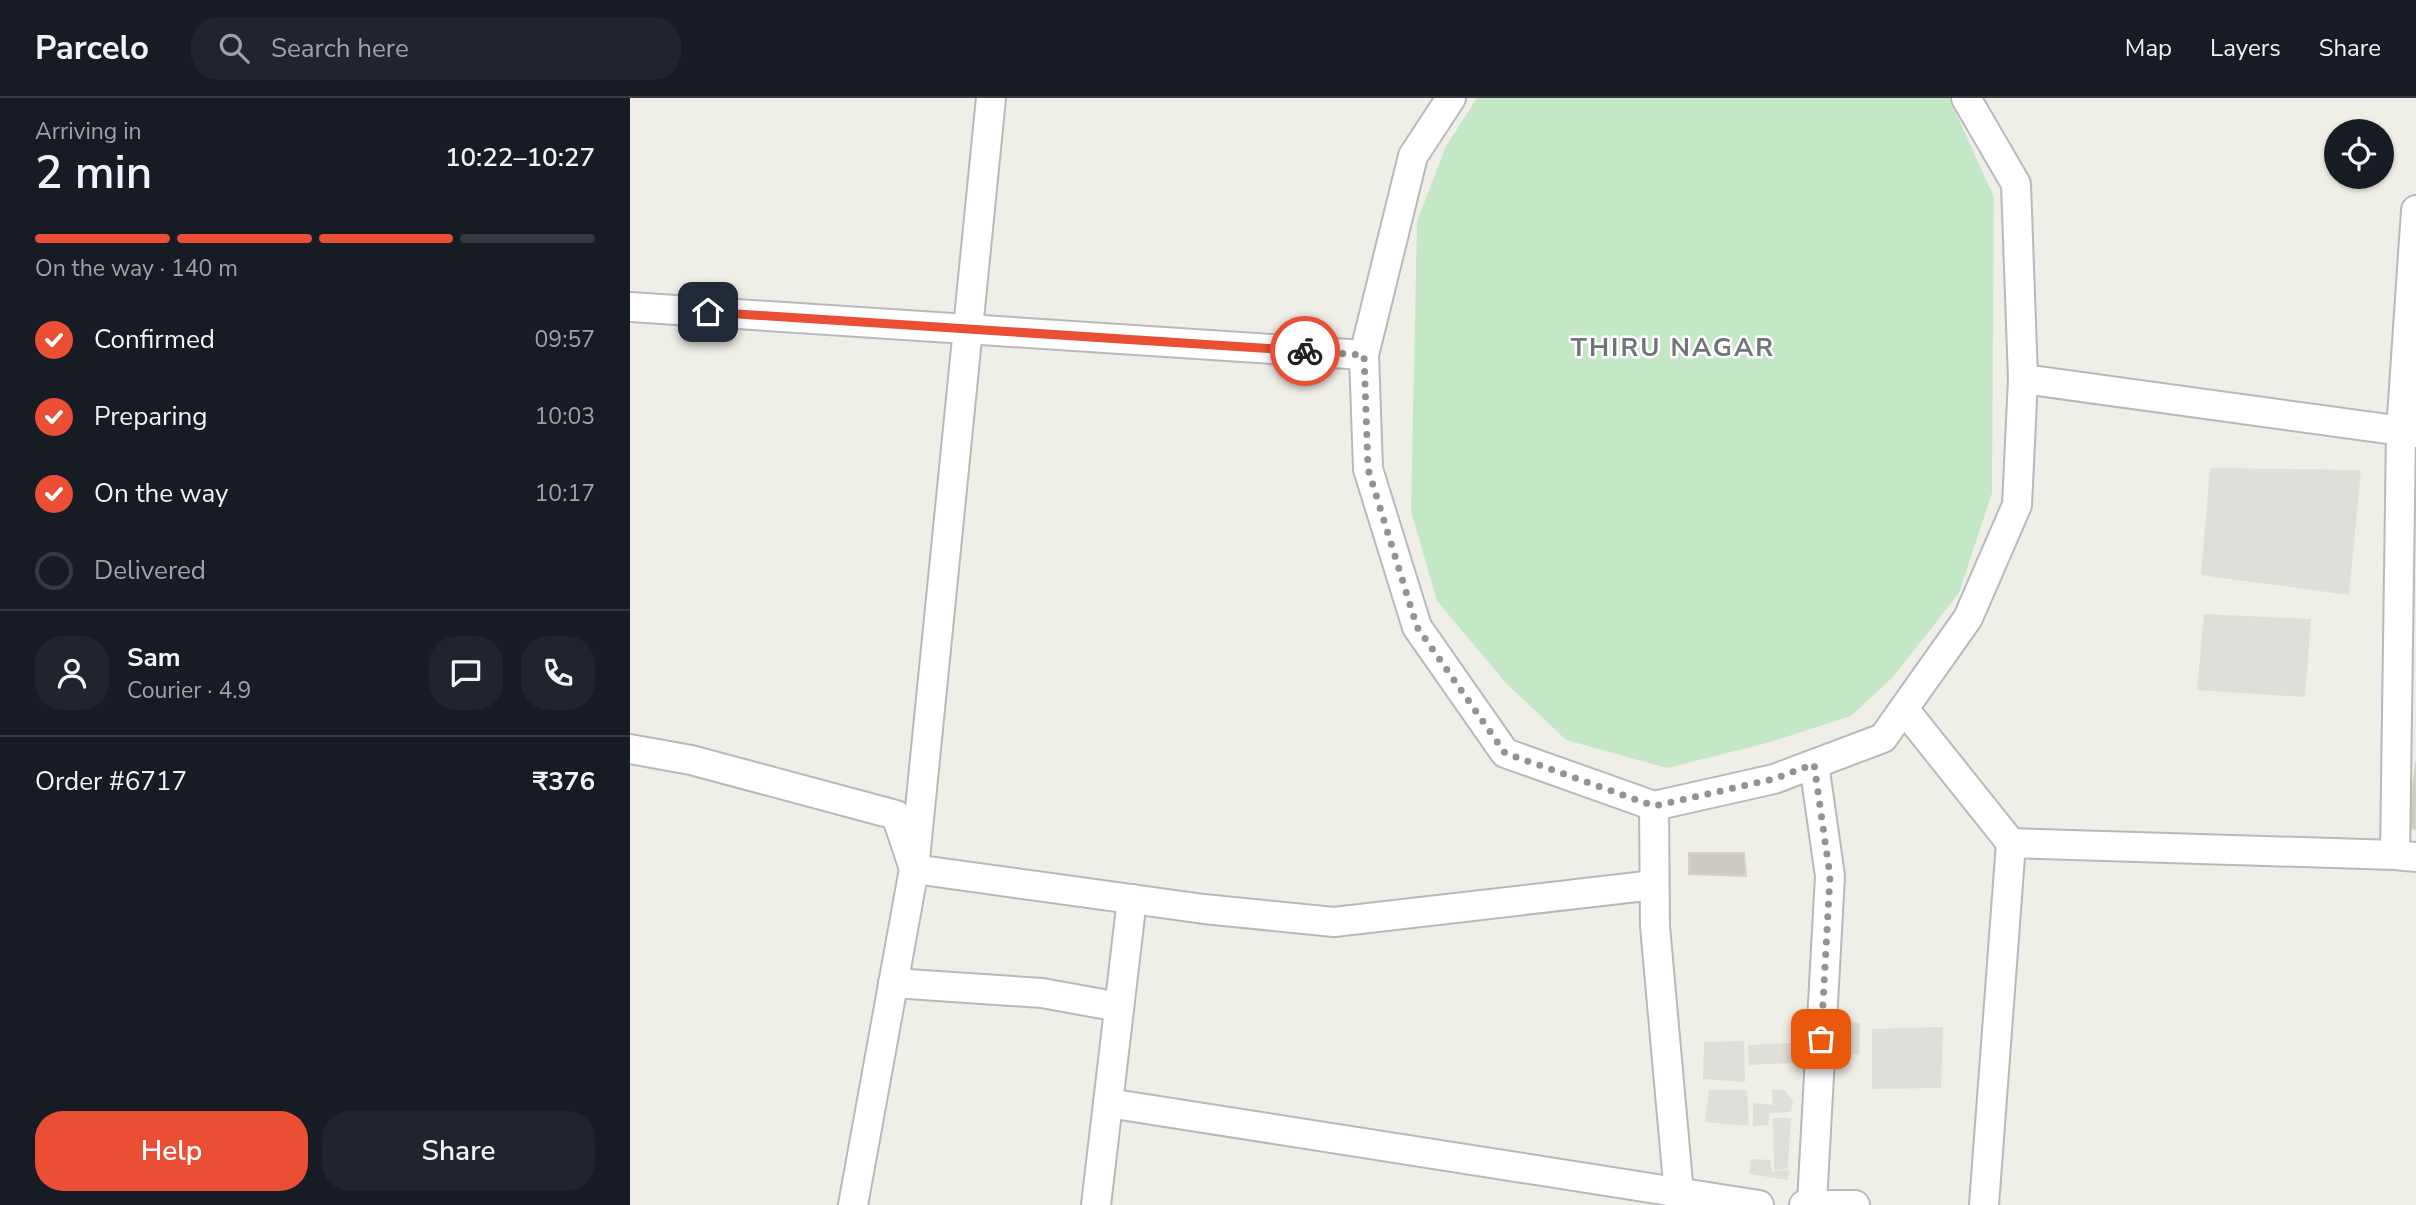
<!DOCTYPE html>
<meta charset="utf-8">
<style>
:root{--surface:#171b24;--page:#20242c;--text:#f1f3f6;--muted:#9ea1a6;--line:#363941;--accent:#ea4e34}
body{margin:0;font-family:"Nunito Sans",sans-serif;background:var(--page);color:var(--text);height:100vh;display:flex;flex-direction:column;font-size:26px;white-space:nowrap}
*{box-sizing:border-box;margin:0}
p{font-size:23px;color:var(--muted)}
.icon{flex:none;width:38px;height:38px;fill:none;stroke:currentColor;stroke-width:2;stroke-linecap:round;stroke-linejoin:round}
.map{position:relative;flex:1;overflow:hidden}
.sheet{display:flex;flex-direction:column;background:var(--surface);width:630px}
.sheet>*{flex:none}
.buttons{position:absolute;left:1694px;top:21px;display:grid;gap:14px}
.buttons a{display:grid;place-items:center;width:70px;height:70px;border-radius:50%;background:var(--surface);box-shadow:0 2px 5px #0004;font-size:35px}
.pin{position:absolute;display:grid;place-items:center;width:60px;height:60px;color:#fff;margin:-30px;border-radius:14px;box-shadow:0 4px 10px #0006}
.courier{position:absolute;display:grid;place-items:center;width:70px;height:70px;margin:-35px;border:5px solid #ea4e34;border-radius:50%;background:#fff;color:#222;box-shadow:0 2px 9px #0007}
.headline em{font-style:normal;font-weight:600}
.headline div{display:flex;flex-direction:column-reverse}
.headline{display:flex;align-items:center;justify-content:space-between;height:119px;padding:0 35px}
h1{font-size:46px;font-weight:600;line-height:52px}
.bar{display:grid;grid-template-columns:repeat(4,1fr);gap:10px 7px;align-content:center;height:84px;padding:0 35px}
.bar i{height:9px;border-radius:5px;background:var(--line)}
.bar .selected{background:var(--accent)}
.bar p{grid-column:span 4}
.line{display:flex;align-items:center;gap:18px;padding:0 35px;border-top:2px solid var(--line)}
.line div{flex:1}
.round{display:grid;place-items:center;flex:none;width:74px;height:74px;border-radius:28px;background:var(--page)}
ol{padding:0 35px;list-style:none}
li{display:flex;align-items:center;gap:21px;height:77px}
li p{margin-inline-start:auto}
li .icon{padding:7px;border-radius:50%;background:var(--accent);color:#fff;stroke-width:4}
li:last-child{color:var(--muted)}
li i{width:38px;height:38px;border:4px solid var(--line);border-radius:50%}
.primary-button{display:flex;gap:14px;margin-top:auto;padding:14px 35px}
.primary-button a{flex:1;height:80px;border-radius:28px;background:var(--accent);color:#fff;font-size:28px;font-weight:600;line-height:80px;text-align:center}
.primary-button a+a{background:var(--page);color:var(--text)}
header{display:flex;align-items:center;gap:42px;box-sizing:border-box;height:98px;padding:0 35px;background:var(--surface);border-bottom:2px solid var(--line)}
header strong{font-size:33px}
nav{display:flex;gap:38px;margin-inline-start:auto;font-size:24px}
.search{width:490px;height:63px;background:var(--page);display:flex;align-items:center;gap:18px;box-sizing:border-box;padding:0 24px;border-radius:28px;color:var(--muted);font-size:26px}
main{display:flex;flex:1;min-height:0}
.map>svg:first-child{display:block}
</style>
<header>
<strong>Parcelo</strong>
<div class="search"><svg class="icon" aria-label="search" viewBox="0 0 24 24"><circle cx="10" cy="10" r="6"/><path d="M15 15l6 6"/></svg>Search here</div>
<nav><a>Map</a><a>Layers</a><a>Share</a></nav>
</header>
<main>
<section class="sheet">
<div class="headline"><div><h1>2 min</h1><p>Arriving in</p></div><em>10:22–10:27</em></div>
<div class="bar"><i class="selected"></i><i class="selected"></i><i class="selected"></i><i></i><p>On the way · 140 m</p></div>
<ol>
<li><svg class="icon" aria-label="check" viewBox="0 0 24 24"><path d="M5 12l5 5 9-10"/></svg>Confirmed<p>09:57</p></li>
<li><svg class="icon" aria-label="check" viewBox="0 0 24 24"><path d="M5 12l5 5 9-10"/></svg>Preparing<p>10:03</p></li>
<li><svg class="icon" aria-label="check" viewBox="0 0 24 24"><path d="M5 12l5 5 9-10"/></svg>On the way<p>10:17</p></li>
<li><i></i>Delivered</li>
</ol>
<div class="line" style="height:126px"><a class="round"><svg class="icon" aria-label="person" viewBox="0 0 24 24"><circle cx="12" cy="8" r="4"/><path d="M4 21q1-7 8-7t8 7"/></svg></a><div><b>Sam</b><p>Courier · 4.9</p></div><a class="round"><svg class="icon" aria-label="chat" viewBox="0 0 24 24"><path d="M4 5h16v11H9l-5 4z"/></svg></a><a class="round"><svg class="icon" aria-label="phone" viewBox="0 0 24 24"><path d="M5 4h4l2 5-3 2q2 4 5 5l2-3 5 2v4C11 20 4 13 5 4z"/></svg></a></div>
<div class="line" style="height:91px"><div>Order #6717</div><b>₹376</b></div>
<div class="primary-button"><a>Help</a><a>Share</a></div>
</section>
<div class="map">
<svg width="1786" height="1107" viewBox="0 0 1786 1107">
<rect width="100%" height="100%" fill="#f0efe7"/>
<g fill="#dfded9">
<polygon points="1580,370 1731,372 1719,497 1571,477"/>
<polygon points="1574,516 1681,521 1675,599 1567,592"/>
<polygon points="1201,924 1230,925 1229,957 1198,954"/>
<polygon points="1313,929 1311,990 1242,991 1242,931"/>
<polygon points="1114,943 1115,984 1073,981 1074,944"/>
<polygon points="1162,945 1164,965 1119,967 1118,947"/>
<polygon points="1142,991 1155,992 1163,1003 1161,1014 1140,1015 1138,1027 1123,1028 1123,1005 1143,1007"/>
<polygon points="1079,992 1117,992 1119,1028 1075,1024"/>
<polygon points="1143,1020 1161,1020 1158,1070 1144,1073"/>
<polygon points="1121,1061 1140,1062 1142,1074 1159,1072 1158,1082 1119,1076"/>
</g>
<polygon fill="#c4e8c6" points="847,0 1319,0 1364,99 1362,395 1329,495 1264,578 1221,618 1137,645 1037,670 936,642 874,583 807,503 781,413 787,123 816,48"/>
<g fill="#cccac4" stroke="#d5d1c5" stroke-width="2">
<polygon points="1786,664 1786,731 1778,730"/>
<polygon points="1059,755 1114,755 1116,778 1059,776"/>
</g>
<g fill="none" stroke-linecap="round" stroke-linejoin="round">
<defs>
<g id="street">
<polyline points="821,0 783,58 734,257 738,371 787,529 875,655 1024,708 1144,681 1253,640 1338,520 1387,407 1393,281 1386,86 1336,0"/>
<polyline points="1786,112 1771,334 1765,757 1786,759"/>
<polyline points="0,209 734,257"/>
<polyline points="1393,281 1786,335"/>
<polyline points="1274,611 1381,745"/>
<polyline points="0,651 61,662 266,717 284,771 574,811 704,824 1024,787"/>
<polyline points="1024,708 1025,828 1050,1107"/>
<polyline points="263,885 412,895 489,909"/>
<polyline points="478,1005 1129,1107"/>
<polyline points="1182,1105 1200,778 1184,666"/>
<polyline points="223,1107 284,771 361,0"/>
<polyline points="466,1107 502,801"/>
<polyline points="1174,1107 1225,1107"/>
<polyline points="1354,1107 1381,745 1765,757"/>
</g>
</defs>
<use href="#street" stroke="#b7b9bd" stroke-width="32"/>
<use href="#street" stroke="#fff" stroke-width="28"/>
</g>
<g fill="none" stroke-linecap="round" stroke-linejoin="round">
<polyline stroke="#919394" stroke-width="7" stroke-dasharray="0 12.6" points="675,253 734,257 738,371 787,529 875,655 1024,708 1144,681 1184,666 1200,778 1191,941"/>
<polyline stroke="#ea4e34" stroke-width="9" points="78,214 675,253"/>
</g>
<g text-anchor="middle" stroke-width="5" stroke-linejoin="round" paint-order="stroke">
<g font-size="26" font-weight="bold" letter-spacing="2" fill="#6f7479" stroke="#fff">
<text x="1043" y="258">THIRU NAGAR</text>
</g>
</g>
</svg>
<div class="buttons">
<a><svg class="icon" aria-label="locate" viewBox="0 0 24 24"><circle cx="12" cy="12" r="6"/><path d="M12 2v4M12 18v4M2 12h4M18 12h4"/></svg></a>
</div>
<div class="pin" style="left:1191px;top:941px;background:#ea580c"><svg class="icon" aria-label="bag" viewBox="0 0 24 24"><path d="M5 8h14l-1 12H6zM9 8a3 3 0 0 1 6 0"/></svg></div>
<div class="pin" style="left:78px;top:214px;background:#1f2937"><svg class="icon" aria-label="home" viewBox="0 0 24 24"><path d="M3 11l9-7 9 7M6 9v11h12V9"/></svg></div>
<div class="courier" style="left:675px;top:253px"><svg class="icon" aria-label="bike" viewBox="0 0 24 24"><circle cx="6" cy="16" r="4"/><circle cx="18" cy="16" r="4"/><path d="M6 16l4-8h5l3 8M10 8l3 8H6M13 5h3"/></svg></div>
</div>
</main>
